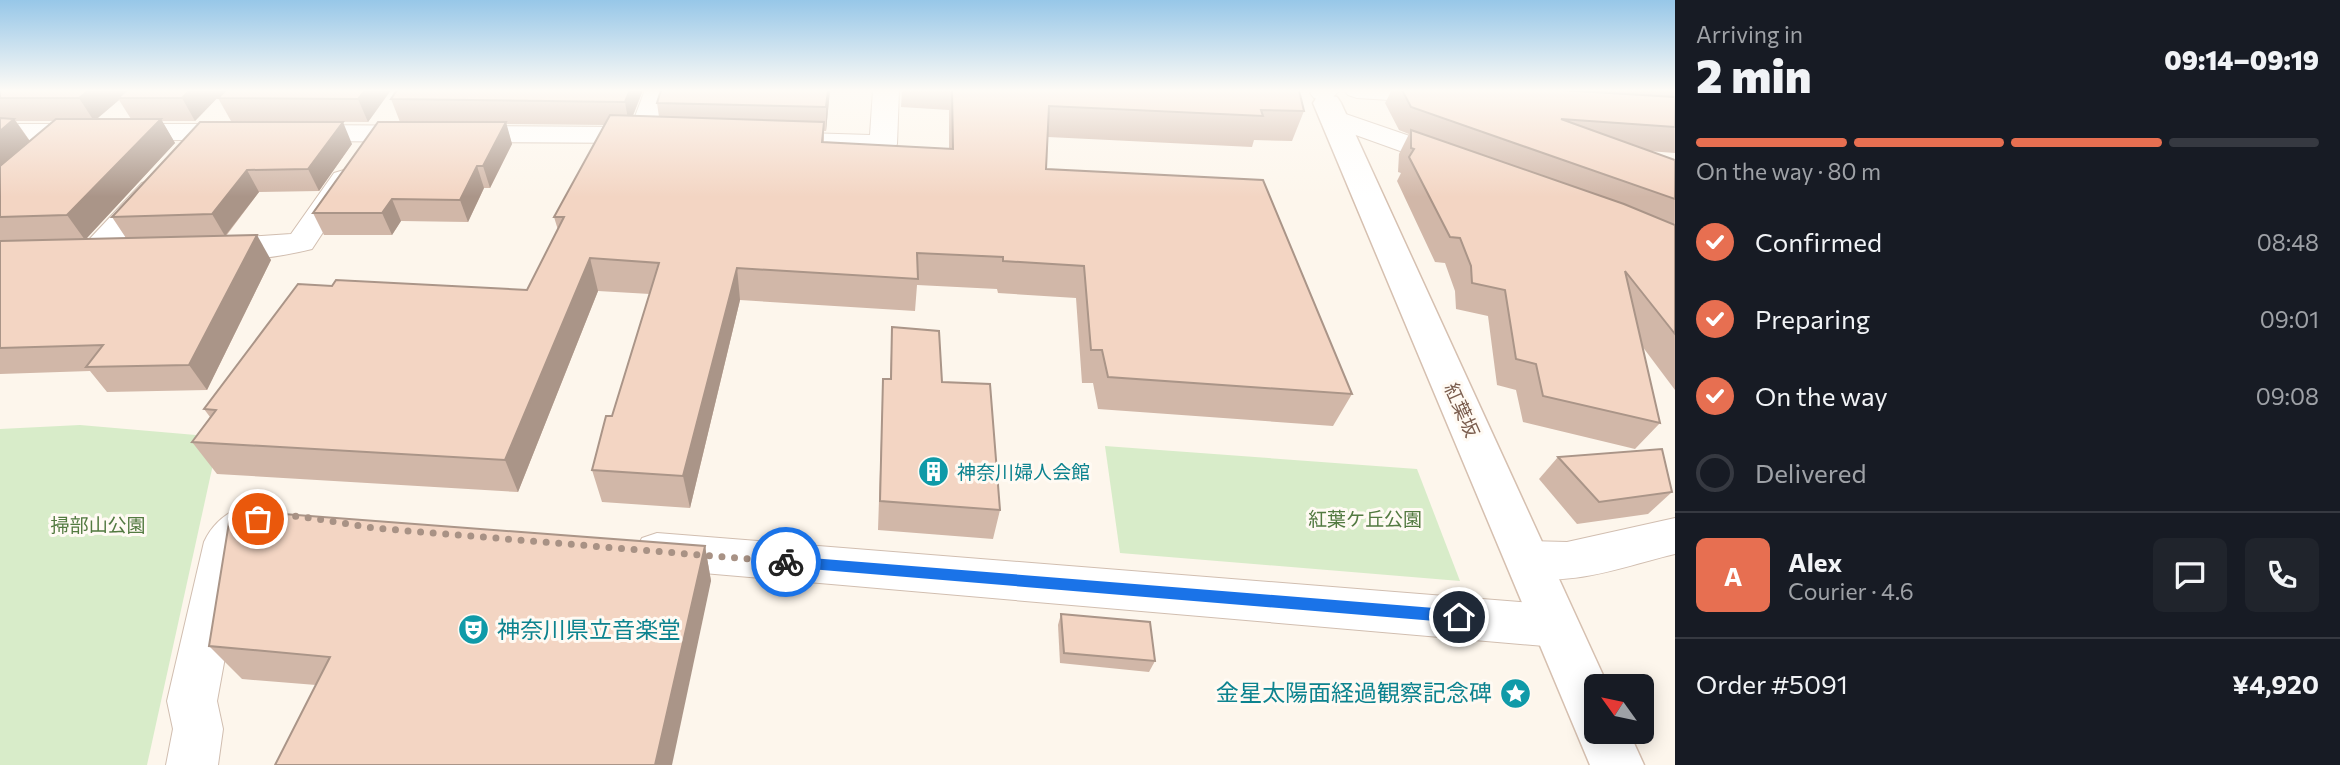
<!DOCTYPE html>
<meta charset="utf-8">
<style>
:root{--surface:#171b24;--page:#20242c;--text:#f1f3f6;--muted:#9ea1a6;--line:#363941;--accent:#e76f51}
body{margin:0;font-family:Commissioner,"Noto Sans JP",sans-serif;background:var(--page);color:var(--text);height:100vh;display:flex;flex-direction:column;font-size:26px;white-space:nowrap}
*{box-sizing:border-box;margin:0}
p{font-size:23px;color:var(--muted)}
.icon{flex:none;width:38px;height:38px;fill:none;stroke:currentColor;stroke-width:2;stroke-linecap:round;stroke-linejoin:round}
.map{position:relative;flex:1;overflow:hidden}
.side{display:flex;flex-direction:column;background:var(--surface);width:665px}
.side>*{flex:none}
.needle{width:46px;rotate:303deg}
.tools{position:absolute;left:1584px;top:674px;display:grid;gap:14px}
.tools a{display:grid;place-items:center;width:70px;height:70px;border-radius:10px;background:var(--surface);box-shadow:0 4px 18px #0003;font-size:35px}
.pin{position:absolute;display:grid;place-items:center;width:60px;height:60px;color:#fff;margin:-30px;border:4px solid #fff;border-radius:50%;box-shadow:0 2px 7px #0007}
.courier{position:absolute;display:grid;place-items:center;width:70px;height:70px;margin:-35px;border:5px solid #1a73e8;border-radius:50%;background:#fff;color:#222;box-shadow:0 2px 9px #0007}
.summary em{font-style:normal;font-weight:800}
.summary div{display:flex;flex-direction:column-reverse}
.summary{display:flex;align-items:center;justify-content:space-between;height:119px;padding:0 21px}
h1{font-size:46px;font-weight:800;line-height:52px}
.bar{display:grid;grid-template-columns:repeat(4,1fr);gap:10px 7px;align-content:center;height:84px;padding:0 21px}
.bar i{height:9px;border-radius:5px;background:var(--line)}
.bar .active{background:var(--accent)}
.bar p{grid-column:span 4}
.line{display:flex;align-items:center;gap:18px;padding:0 21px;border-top:2px solid var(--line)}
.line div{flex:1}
.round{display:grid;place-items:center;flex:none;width:74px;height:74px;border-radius:10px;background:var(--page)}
ol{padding:0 21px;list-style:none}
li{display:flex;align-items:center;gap:21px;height:77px}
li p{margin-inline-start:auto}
li .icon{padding:7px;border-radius:50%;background:var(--accent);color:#fff;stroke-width:4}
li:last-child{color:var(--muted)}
li i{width:38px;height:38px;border:4px solid var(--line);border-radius:50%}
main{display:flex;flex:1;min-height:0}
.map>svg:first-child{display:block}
</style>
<main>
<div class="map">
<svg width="1675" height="765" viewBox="0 0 1675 765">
<rect width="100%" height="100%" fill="#fdf6ec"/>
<g fill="#d8ecc9">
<polygon points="80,425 219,437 147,765 0,765 0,429"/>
<polygon points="1105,446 1417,469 1460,581 1120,553"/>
</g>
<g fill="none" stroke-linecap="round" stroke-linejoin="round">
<defs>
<g id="street">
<polygon points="645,90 670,90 657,129 664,135 660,141 650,143 299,141 289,139 285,133 289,127 299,125 631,127"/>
<polygon points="873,90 899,90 897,144 893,150 883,152 774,148 764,146 760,140 764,134 774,132 870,135"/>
<path d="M1313 90H1339C1332 100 1326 101 1314 98L1310 93Z"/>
<polygon points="1344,90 1449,90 1453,95 1449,100 1440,103 1357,98 1348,95"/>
<polygon points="1334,110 1462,154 1466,160 1462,166 1452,168 1442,166 1325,124 1321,118 1325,112"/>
<polygon points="0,124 240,124 250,126 254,132 250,138 240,140 0,140"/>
<path d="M344 170 354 173 358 179 312 249C279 257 236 264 203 256L198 249 203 242 214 239 291 234 334 173Z"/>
<polygon points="152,180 162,183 167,189 162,195 105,260 94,263 83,260 78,253 83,246 142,183"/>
<path d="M268 501 283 506 289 518 283 530 261 536 245 548 217 701 223 729 218 765H166L173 729 167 701 204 542C216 516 239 504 268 501Z"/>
<path d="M1675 518V554C1624 566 1564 591 1513 573L1506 560 1513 547 1528 541 1567 542Z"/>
<polygon points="657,533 1556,605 1572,611 1579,626 1572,641 1556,647 657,569 642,564 635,551 642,538"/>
</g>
<polygon id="secondary" points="1327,95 1337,97 1341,103 1608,686 1596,686 1596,732 1629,732 1644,765 1590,765 1313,103 1317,97"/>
</defs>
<use href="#street" stroke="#d1beb0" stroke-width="2"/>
<use href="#secondary" stroke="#d6c0b0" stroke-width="3"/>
<use href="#street" fill="#fff" fill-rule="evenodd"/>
<use href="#secondary" fill="#fff" fill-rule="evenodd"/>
</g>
<g fill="#d1b7a8" fill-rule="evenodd">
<path d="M0 90H225L195 121H162L175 143 86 239 126 238 112 217 200 122 352 144 319 191 259 192 226 236 271 260 207 390 107 392 90 371 0 374ZM119 100 131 119H97ZM16 121H53L30 141Z"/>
<polygon points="226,90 391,90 368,122 231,121 218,98"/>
<polygon points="397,90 643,90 633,116 659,117 657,103 830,90 826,131 824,131 824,142 949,149 949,110 901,107 902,90 900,90 1299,90 1304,111 1292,141 1254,140 1252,147 1048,137 1046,169 1352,394 1333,426 1098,409 1093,383 1082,383 1076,298 998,293 997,289 917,285 915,311 740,300 690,508 602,502 592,470 612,416 650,294 598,291 518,492 217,474 192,442 210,417 204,409 332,286 527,290 558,230 554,217 605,125 506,124 512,144 490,188 484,188 468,222 401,221 392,235 324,235 313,213 400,122 391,99"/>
<polygon points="1392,90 1675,90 1675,153 1648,151 1675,160 1675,390 1642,346 1660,423 1635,449 1523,422 1516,390 1497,385 1488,316 1456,309 1455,291 1445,263 1435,262 1397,181 1401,173 1398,172 1399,154 1409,134 1399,130 1385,103"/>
<polygon points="892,327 942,382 1000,510 993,539 878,530 883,379 890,379"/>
<polygon points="1558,457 1672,492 1648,514 1577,524 1539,479"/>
<polygon points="705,546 711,581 316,685 242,679 209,646"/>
<polygon points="1061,614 1155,661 1149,672 1060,663 1058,625"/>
</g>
<g fill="#aa9588">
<polygon points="89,90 131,90 118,98 119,100 94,121 79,98"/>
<polygon points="190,90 225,90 195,121 182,98"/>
<polygon points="365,90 391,90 368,122 358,99"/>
<polygon points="630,90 643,90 629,125 625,102"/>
<polygon points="828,90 830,90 826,131 826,107"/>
<polygon points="14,119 31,143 0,170 0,131"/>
<polygon points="161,119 175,143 85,240 67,215"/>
<polygon points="343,122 352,144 319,191 308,169"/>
<polygon points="506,122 512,144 490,188 483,166"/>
<polygon points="477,166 484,188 468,222 460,200"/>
<polygon points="247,170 259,192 225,236 212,214"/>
<polygon points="392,199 401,221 392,235 382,213"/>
<polygon points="257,235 271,260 207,390 189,365"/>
<polygon points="590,258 598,291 518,492 505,460"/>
<polygon points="737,268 740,300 690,508 683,476"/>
<polygon points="705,546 711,581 672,765 655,765"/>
</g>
<g fill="#f3d5c3" stroke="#aa9588" stroke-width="2">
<polygon points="0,90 89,90 79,98 0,98"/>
<polygon points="127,90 190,90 182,98 118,98"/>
<polygon points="226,90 365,90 358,99 218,98"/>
<polygon points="397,90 630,90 625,102 391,99"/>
<polygon points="661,90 828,90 826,107 657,103"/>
<polygon points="952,90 1299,90 1304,111 1261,110 1263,116 1049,106 1046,169 1263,180 1352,394 1108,377 1102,350 1091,350 1084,266 1003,261 1003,257 917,253 918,279 737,268 683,476 592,470 606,416 612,416 659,263 590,258 505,460 192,442 216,410 204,409 298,284 332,286 336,280 527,290 564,217 554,217 610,115 824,122 822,142 953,149"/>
<polygon points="1402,90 1560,90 1675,97 1675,127 1561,119 1675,160 1675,199 1411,107"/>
<polygon points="0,118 14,119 0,131"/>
<polygon points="56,119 161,119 67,215 0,217 0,166"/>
<polygon points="200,122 343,122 308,169 247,170 212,214 112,217"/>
<polygon points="378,122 506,122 483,166 477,166 460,200 392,199 382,213 313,213"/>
<polygon points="1411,130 1624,204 1675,225 1675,334 1625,271 1660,423 1543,396 1536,364 1516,359 1505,290 1472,283 1471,266 1460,238 1450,237 1409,157 1414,149 1411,148"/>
<polygon points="257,235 189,365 86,367 103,345 0,348 0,241"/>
<polygon points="892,327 939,331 942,382 990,384 1000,510 880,501 883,379 891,379"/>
<polygon points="1662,449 1672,492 1599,502 1558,457"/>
<polygon points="231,510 705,546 655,765 275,765 330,657 209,646"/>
<polygon points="1061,614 1150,622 1155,661 1064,653"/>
</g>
<linearGradient id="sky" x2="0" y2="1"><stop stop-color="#97c7e8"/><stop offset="0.46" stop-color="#fefbf6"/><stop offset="1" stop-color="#fefbf6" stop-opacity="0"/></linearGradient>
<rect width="1675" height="197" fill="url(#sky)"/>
<polygon fill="#1a73e8" points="786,556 1459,610 1466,617 1459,623 786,567 779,562"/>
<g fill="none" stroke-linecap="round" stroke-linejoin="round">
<polyline stroke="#a89285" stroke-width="7" stroke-dasharray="0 12.6" points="258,519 298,516 373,528 786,562"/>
</g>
<defs>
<symbol id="building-disc" viewBox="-11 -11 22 22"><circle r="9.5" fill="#0f9aa8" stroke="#fffaf3"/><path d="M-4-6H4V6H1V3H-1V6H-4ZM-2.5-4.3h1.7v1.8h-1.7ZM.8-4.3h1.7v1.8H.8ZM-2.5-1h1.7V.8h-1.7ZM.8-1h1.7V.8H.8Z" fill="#fff"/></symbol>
<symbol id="theatre-disc" viewBox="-11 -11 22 22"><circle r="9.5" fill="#0f9aa8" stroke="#fffaf3"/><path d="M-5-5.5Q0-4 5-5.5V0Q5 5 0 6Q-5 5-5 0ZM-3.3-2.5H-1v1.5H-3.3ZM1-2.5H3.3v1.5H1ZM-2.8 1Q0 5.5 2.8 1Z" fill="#fff"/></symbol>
<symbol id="sight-disc" viewBox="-11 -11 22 22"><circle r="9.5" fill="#0f9aa8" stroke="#fffaf3"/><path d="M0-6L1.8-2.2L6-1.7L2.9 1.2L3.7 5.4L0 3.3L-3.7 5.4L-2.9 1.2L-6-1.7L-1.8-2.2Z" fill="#fff"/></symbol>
</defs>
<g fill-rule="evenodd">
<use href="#building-disc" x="916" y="454" width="35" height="35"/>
<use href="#theatre-disc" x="456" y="612" width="35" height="35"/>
<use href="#sight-disc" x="1498" y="676" width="35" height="35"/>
</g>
<g text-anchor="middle" stroke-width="6" stroke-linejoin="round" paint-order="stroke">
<g font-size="19" fill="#7a5c4d" stroke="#fffaf3">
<text transform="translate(1462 410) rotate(66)" y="7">紅葉坂</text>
</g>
<g font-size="19" fill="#0d838f" stroke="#fffaf3" text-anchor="start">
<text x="957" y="479">神奈川婦人会館</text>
</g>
<g font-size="19" fill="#537a41" stroke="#fffaf3">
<text x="1365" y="526">紅葉ケ丘公園</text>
<text x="98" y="532">掃部山公園</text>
</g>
<g font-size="23" fill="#0d838f" stroke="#fffaf3" text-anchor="start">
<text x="497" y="638">神奈川県立音楽堂</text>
<text x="1492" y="701" text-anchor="end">金星太陽面経過観察記念碑</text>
</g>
</g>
</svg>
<div class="tools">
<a><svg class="needle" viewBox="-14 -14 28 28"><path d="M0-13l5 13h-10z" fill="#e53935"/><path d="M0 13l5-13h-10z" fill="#9ea1a6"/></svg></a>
</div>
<div class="pin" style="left:258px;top:519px;background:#ea580c"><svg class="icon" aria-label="bag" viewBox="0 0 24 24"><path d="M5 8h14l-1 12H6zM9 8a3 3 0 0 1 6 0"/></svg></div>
<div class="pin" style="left:1459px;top:617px;background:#1f2937"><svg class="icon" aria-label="home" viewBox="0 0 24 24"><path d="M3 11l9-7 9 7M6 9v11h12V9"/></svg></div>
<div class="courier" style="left:786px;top:562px"><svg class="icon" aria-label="bike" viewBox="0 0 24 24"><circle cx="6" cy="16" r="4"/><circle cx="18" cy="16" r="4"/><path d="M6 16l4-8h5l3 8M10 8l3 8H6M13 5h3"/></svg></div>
</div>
<section class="side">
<div class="summary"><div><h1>2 min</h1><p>Arriving in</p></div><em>09:14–09:19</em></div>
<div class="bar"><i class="active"></i><i class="active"></i><i class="active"></i><i></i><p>On the way · 80 m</p></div>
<ol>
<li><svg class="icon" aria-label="check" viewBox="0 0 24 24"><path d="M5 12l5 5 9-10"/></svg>Confirmed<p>08:48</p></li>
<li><svg class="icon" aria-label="check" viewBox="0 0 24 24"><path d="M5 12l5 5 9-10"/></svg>Preparing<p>09:01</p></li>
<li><svg class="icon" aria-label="check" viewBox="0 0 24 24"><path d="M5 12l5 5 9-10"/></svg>On the way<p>09:08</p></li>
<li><i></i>Delivered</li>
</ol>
<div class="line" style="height:126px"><b class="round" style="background:var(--accent);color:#fff">A</b><div><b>Alex</b><p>Courier · 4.6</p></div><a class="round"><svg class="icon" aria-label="chat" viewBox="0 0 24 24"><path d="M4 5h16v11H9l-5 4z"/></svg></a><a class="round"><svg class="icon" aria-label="phone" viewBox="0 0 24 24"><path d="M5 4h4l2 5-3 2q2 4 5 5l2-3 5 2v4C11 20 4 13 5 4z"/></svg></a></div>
<div class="line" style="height:91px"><div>Order #5091</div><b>¥4,920</b></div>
</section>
</main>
